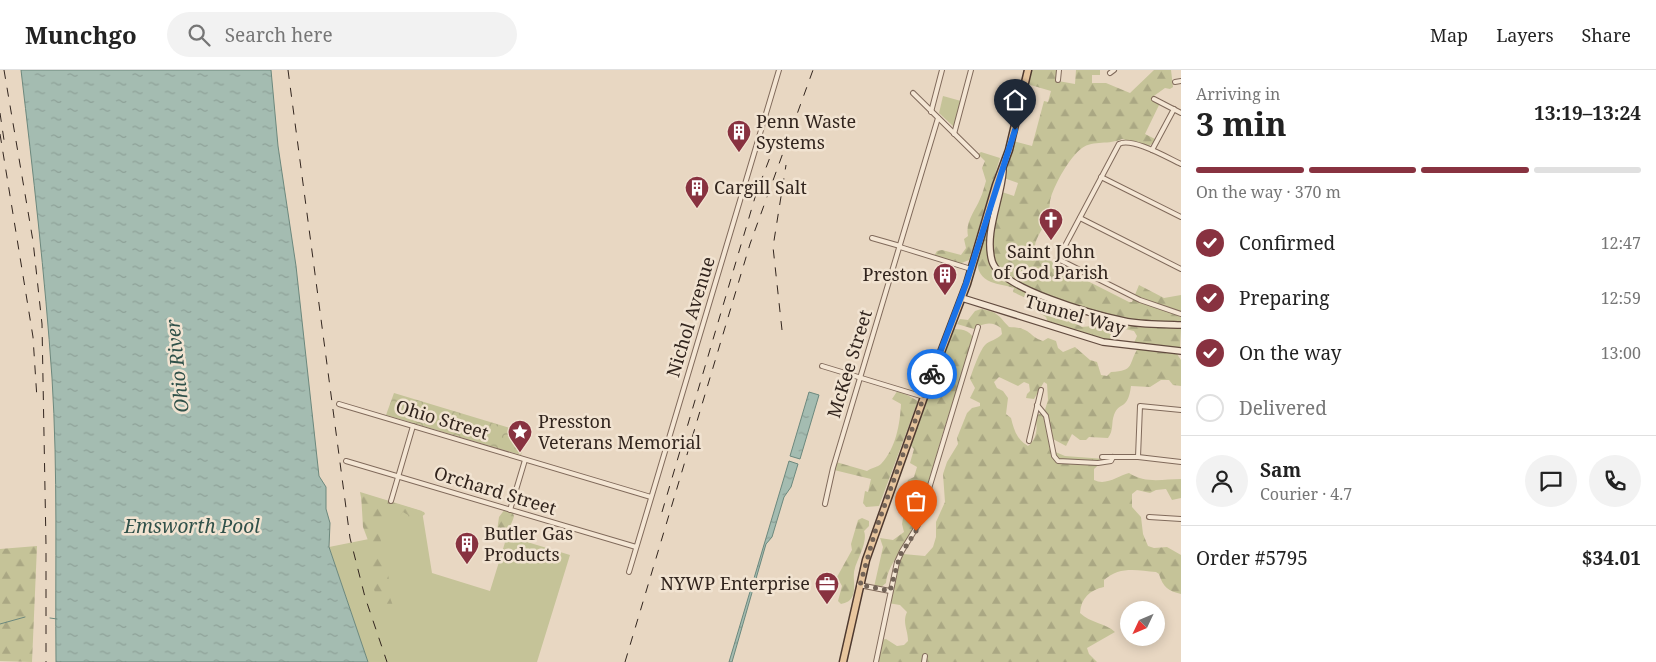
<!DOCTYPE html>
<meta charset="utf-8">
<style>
:root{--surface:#fff;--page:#f2f2f2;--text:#222;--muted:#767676;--line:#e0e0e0;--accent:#883240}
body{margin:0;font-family:"Noto Serif",serif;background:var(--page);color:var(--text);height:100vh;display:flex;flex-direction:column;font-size:19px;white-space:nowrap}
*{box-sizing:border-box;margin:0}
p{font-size:16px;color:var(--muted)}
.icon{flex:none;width:28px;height:28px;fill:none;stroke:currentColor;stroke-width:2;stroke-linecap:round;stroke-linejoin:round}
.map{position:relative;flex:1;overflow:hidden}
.drawer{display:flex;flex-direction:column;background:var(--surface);width:475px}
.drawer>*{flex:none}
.needle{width:32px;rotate:226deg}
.fabs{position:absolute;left:1120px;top:531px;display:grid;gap:10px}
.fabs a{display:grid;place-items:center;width:45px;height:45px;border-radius:50%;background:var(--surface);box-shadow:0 2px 12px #0003;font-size:25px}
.pin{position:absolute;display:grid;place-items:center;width:42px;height:42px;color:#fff;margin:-51px -21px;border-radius:50% 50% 50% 0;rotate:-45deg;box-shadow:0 0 5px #0007}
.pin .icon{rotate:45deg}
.courier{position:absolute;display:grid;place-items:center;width:50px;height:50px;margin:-25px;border:4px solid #1a73e8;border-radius:50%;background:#fff;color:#222;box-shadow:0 1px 6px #0007}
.head em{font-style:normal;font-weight:700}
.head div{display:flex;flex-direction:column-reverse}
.head{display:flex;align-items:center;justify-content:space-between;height:85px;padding:0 15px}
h1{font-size:32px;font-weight:700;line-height:38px}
.bar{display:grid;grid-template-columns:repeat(4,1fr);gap:8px 5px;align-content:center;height:60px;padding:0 15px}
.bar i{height:6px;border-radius:4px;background:var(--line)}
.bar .current{background:var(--accent)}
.bar p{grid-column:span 4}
.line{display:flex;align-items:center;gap:12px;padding:0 15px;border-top:1px solid var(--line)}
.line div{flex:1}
.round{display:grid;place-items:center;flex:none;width:52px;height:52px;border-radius:26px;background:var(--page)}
ol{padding:0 15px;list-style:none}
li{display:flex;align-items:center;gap:15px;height:55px}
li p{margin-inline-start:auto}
li .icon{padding:5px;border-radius:50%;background:var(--accent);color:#fff;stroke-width:4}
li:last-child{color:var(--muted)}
li i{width:28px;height:28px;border:2px solid var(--line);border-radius:50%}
header{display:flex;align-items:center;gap:30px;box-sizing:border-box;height:70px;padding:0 25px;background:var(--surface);border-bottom:1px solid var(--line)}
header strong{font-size:24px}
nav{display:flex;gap:28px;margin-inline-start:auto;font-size:18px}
.search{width:350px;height:45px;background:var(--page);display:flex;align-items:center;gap:12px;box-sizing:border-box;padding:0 18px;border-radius:28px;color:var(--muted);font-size:19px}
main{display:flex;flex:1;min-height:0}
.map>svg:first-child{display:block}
</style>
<header>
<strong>Munchgo</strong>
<div class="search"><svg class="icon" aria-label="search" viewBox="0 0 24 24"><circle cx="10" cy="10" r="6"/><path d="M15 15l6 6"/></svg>Search here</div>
<nav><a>Map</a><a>Layers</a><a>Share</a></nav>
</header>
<main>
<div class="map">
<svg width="1181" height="592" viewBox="0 0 1181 592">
<defs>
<pattern id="forest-firs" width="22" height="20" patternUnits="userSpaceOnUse" patternTransform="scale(1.25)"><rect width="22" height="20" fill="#c5c398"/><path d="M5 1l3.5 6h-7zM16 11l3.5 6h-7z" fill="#aaa783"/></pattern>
<pattern id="park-crowns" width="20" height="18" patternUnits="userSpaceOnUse" patternTransform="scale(1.25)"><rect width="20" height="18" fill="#c5c398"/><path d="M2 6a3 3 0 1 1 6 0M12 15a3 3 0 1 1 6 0" fill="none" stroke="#aaa783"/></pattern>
<pattern id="water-ripples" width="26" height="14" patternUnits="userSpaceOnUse" patternTransform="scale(1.25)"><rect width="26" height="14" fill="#a4bcb1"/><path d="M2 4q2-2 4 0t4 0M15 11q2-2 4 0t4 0" fill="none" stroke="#8ea198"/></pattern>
</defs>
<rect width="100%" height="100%" fill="#e8d7c2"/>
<g fill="#c5c398">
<polygon points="943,26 961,31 954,57 939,43"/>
<polygon points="360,422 422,441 432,503 490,521 507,466 570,485 537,592 368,592 329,477 369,469"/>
</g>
<g fill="url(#forest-firs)" fill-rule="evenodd">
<path d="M1029 0H1057L1058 11 1075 14 1076 0H1100V5H1092V13H1106L1130 23 1154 0H1171L1173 17 1170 19 1165 18 1151 28 1160 33 1145 64 1157 70 1149 76 1122 69C1110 75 1093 70 1082 78 1069 88 1056 112 1051 127 1049 133 1050 140 1049 146 1046 156 1031 171 1036 181 1040 189 1052 189 1058 196L1129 232H1132L1139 215 1164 228 1181 225V241L1177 245 1181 247V255L1131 252 1181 259 1180 280 1133 275 1137 266 1134 261 1116 257 1112 261V272L1048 253 1046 247 1039 243 1041 235 1013 222 1014 218C1006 215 998 215 991 212 967 202 981 175 987 156L990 152C988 173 981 203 1007 211L1008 210C1005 206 1000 203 997 199 982 179 997 143 1002 122L1014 126 1018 113 1004 108 1013 71 1032 76 1044 31 1048 32 1051 21 1027 14ZM1075 238 1096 243 1092 256 1082 257 1071 251Z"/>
<path d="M981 82 1000 88 969 190 959 194 934 186 937 181 942 180 961 185 966 178 964 169 968 166C965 152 975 141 980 129 983 123 984 117 986 111L982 98 985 91 978 84Z"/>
<path d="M981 239C998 242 998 245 1009 257 1033 258 1027 266 1043 271L1048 268 1056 271 1058 278 1063 282 1075 277 1090 290 1097 292 1101 305 1107 306 1111 302C1135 301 1128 294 1138 278L1177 284 1181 290V316L1173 315 1169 310H1161L1150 317 1131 316C1128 341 1119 331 1114 345 1111 353 1114 360 1108 368L1089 367 1086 370H1080L1072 364 1066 376 1051 368 1044 343 1048 330 1047 314 1044 312 1034 329 1026 328 1027 324 1030 321 1029 314 1024 312 1018 316 999 307 994 312 997 318 1003 321 1008 328 1006 344 1011 348C1014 360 1017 370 1028 376 1037 369 1038 358 1035 347L1039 344H1043L1053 381 1065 386 1105 389 1094 399V410C1106 416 1118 406 1129 403 1146 414 1163 409 1181 409V428L1172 430 1166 419 1156 420 1150 423 1137 420 1132 424V437L1141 447 1143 464 1148 476 1154 478 1167 477 1181 485V524C1168 521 1163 517 1159 504L1156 502C1137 500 1119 496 1104 510V517C1090 520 1081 528 1080 543 1090 553 1106 553 1115 562L1087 578 1089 584 1097 592H876L881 570 886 569 897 576 904 575 908 571C908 560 902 553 907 542L900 535 888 533 896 500 903 484 925 486 933 477 936 467V452L945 432 943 404 947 392 958 374 957 368 967 343 972 338 980 336V333L970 328 975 318 970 309C972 302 980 280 985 275 990 270 997 270 1002 264L1001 258C992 251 983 253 974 259L957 254 960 249 968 250 975 241Z"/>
<path d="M950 259C961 259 969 259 974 269 961 310 945 352 934 394 929 414 925 434 918 453 910 476 888 490 886 513L880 518 874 517 883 477 880 468 893 470 904 462 902 454 908 421 906 417 908 410 914 407 917 397 910 393 914 379 909 374Z"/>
<path d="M898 320 918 331 879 436 866 437 863 433 865 421 868 422 871 409 834 400 836 392 867 401C871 398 878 397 881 394 896 378 900 354 901 334L892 329Z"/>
<polygon points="361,423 424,442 425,444 414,453 408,451 408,445 403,442 399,447 391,448 385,455 378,457 391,519 389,525 395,541 393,550 388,550 382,544 366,495 371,490 372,481 363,457"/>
<path d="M505 439 512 441 514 446C512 455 505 461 510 469L505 473 497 461 499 447Z"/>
<path d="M862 448 869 451V456L864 461C868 471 858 488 855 498 852 506 856 517 853 525 851 531 846 533 841 534L838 531 842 516 837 507 852 480 851 474 858 450Z"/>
<polygon points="37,476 32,592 0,591 0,479"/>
</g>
<polygon fill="url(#park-crowns)" points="394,323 527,363 521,385 386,345"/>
<g fill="url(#water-ripples)" stroke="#6c887d">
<path d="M21 0H271L278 76 296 196 319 406 326 417V439L330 453 329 477 368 592H56C55 497 58 403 52 308 45 206 33 102 21 0Z"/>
<polygon points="809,322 819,325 800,389 790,386"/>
<polygon points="789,391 798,394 791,417 784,427 772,467 766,474 732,592 729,592"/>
</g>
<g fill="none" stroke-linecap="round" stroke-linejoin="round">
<g stroke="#6c887d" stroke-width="1">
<polyline points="50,548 57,549"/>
<polyline points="0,554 25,547"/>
</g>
<defs>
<g id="street">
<polyline points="1110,3 1114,0"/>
<polyline points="1058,10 1059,0"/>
<polyline points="1175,12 1181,11"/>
<polyline points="913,23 977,86"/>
<polyline points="1154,29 1181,43"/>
<polyline points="931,42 942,0"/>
<polyline points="954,64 971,0"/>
<polyline points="1152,80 1174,39"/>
<path d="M1181 94C1168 88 1132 67 1119 74L1058 189 1140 230 1181 244"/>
<polyline points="1101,107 1181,147"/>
<polyline points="1080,148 1181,199"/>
<polyline points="872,168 900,176"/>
<polyline points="900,177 971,199"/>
<polyline points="822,296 924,327"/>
<polyline points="339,334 651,427"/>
<polyline points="1037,335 1046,346 1054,386 1058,391 1098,393 1111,391 1113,387"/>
<polyline points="1029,371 1041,320"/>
<polyline points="1102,387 1138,387 1181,392"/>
<polyline points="1138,387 1140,336 1181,340"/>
<polyline points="346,391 636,477"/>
<polyline points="391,431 413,356"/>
<polyline points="825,434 833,398 938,48"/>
<polyline points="510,440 525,390"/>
<polyline points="1149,447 1181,449"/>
<polyline points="629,502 779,0"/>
<polyline points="859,515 890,521"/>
<polyline points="876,592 897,492 902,481 918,455 978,257"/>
<polyline points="924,592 925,586"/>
</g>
<g id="secondary">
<path d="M1003 101C1001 130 984 162 992 191 1000 219 1096 245 1124 251 1142 255 1162 254 1181 255"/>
<polyline points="962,228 1103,272 1181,281"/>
</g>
<polyline id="primary" points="843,592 866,490 924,327 967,214 996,115 1009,80 1028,0"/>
</defs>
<use href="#street" stroke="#806a5b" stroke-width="6"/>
<use href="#secondary" stroke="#624b3f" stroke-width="8"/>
<use href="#primary" stroke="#4e392f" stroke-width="9"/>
<use href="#street" stroke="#f4e6d4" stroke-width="4"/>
<use href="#secondary" stroke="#f4e6d4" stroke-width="5.5"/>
<use href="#primary" stroke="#e8c69e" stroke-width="6"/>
<g stroke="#32251e" stroke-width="1" stroke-dasharray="9 9" stroke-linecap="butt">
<polyline points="4,0 33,171 42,254 46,475 46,592"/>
<polyline points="288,0 350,468 365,527 387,592"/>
<polyline points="0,43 4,70"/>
<polyline points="0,64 33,267 37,329"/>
<polyline points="782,260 773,177 786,95"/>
<polyline points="662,442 756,124 772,82"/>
<polyline points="625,592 750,174 813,0"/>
</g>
</g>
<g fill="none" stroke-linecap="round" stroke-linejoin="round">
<polyline stroke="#726357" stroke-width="5" stroke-dasharray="0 9" points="916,461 900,485 890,521 860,515 875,462 932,304"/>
<polyline stroke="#1a73e8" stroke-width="6" points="932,304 966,214 1015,60"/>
</g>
<defs>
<symbol id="building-pin" viewBox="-11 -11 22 30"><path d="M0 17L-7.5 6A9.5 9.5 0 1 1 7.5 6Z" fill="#883240" stroke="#f1e3d1"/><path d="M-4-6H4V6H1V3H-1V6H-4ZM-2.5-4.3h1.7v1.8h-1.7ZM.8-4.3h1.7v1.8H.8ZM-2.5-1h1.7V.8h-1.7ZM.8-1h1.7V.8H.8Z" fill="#fff"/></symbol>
<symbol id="church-pin" viewBox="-11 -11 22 30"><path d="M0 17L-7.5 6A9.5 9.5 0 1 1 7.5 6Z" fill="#883240" stroke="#f1e3d1"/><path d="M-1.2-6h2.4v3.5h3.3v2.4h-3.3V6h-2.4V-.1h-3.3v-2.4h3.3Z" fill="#fff"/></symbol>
<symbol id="sight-pin" viewBox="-11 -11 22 30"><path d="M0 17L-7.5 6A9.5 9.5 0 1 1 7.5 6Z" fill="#883240" stroke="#f1e3d1"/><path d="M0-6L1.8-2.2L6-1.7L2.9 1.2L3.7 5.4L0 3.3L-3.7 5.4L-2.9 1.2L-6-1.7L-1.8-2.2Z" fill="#fff"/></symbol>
<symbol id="office-pin" viewBox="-11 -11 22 30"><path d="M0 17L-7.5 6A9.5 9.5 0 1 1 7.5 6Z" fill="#883240" stroke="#f1e3d1"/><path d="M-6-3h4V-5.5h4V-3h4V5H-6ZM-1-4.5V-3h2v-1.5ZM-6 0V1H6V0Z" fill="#fff"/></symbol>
</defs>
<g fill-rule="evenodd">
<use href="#building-pin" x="725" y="48" width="28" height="38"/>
<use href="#building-pin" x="683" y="104" width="28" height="38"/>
<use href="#church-pin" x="1037" y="136" width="28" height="38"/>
<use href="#building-pin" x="931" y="191" width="28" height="38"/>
<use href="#sight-pin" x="506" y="348" width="28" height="38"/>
<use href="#building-pin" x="453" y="460" width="28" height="38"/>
<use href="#office-pin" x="813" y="500" width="28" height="38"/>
</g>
<g text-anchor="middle" stroke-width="5" stroke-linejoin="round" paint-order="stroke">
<g font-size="18" fill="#32251e" stroke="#f1e3d1" text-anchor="start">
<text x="756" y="58">Penn Waste<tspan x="756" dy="21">Systems</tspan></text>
<text x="714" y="124">Cargill Salt</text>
<text x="1051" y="188" text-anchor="middle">Saint John<tspan x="1051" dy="21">of God Parish</tspan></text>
<text x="928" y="211" text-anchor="end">Preston</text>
<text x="538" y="358">Presston<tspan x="538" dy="21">Veterans Memorial</tspan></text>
<text x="484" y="470">Butler Gas<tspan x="484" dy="21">Products</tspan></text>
<text x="810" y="520" text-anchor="end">NYWP Enterprise</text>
</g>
<g font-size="18" fill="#32251e" stroke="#f1e3d1">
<text transform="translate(1075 245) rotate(16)" y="6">Tunnel Way</text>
<text transform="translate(691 247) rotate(-73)" y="6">Nichol Avenue</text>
<text transform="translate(850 294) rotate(-73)" y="6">McKee Street</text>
<text transform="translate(442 350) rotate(17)" y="6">Ohio Street</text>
<text transform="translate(495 421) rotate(17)" y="6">Orchard Street</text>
</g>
<g font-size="19" font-style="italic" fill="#2f5049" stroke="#f1e3d1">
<text transform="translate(177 296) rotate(-96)" y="7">Ohio River</text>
<text x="192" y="463">Emsworth Pool</text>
</g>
</g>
</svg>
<div class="fabs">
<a><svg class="needle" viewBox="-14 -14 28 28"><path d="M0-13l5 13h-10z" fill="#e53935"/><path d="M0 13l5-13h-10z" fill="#767676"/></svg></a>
</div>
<div class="pin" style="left:916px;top:461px;background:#ea580c"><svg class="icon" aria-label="bag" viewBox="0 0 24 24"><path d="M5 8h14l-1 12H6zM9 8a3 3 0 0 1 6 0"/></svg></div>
<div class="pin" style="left:1015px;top:60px;background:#1f2937"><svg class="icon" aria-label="home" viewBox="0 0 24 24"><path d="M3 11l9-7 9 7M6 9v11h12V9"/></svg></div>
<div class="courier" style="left:932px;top:304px"><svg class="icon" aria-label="bike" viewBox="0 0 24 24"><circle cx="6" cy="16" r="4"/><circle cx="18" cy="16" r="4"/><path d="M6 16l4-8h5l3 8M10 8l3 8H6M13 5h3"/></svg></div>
</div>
<section class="drawer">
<div class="head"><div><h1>3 min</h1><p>Arriving in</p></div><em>13:19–13:24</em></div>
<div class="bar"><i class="current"></i><i class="current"></i><i class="current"></i><i></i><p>On the way · 370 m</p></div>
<ol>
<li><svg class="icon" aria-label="check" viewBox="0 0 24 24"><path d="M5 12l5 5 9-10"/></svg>Confirmed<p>12:47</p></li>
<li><svg class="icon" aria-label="check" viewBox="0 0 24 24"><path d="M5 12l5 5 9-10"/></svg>Preparing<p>12:59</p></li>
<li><svg class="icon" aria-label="check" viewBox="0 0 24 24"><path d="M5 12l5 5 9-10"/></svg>On the way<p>13:00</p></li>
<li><i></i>Delivered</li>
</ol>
<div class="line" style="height:90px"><a class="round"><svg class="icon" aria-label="person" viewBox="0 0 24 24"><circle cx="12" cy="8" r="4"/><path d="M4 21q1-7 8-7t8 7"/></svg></a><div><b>Sam</b><p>Courier · 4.7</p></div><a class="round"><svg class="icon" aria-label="chat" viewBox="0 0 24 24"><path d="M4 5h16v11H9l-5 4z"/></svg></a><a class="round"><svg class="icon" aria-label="phone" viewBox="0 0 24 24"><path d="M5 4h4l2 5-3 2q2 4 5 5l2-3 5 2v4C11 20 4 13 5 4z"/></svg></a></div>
<div class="line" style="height:65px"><div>Order #5795</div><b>$34.01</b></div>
</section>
</main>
